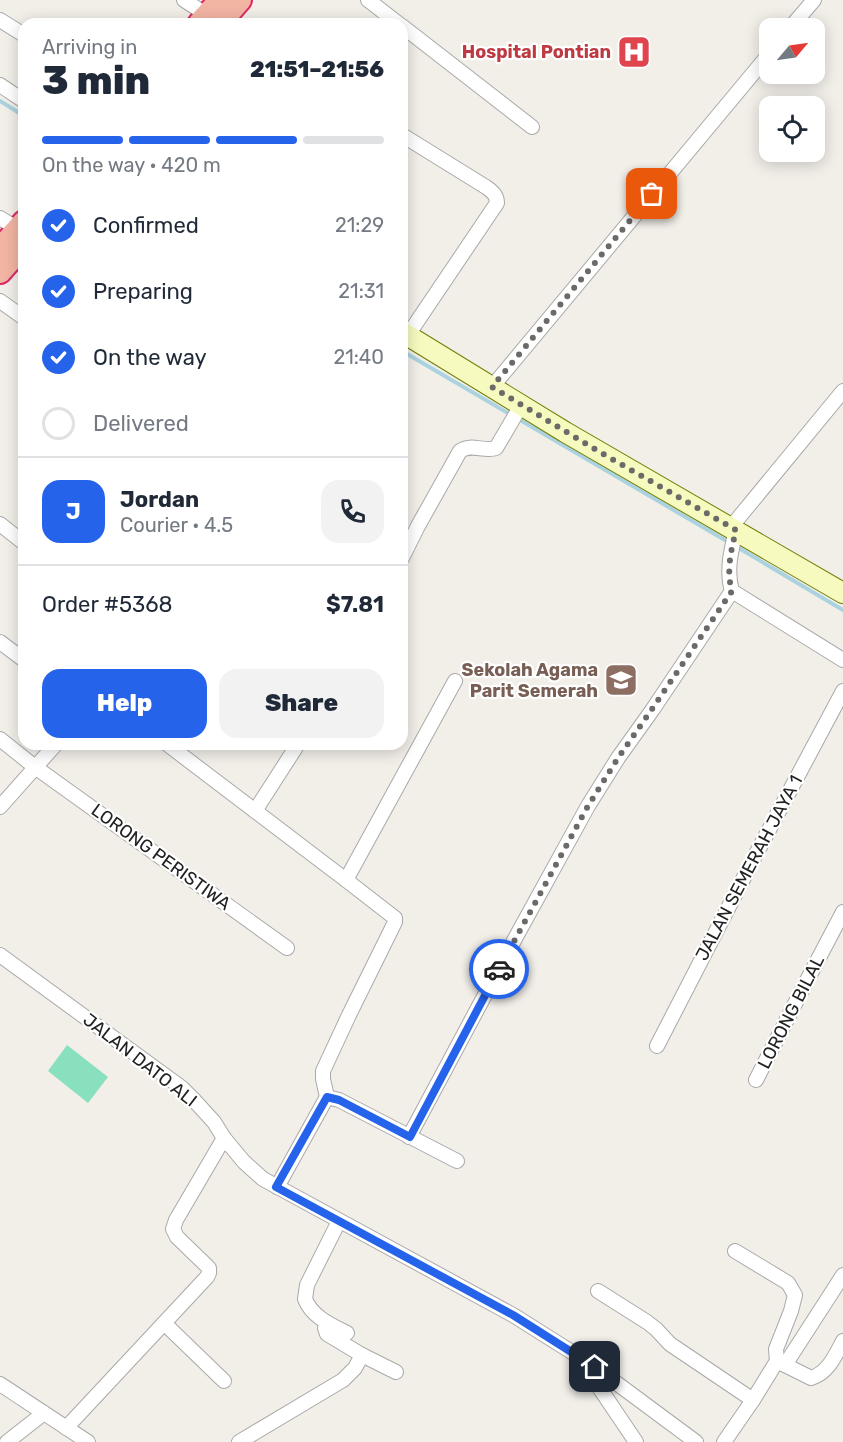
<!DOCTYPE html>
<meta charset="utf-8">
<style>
:root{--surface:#fff;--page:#f2f2f3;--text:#1f2937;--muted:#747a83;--line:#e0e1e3;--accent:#2563eb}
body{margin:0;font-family:Rubik,sans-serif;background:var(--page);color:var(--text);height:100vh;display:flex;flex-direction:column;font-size:22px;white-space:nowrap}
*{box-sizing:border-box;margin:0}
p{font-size:20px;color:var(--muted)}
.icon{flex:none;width:33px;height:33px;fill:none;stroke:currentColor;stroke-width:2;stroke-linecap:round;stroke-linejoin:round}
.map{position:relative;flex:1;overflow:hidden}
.drawer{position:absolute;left:18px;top:18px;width:390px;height:732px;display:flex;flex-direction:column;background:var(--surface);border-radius:18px;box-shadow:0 3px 15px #0003}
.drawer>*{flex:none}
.needle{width:39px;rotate:61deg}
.tools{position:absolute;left:759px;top:18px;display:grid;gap:12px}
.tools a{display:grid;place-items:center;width:66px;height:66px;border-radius:12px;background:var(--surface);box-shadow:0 3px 15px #0003;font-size:30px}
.pin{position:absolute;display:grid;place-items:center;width:51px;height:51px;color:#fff;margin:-26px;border-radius:12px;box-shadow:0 3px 9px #0006}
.courier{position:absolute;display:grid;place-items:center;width:60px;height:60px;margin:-30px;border:4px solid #2563eb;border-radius:50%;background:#fff;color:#222;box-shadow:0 2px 8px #0007}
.overview em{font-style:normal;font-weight:800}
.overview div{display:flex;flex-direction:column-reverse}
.overview{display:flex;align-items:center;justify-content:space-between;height:102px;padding:0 24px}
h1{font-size:39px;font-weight:800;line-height:45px}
.bar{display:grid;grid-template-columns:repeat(4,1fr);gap:9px 6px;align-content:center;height:72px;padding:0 24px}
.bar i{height:8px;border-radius:4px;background:var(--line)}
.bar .current{background:var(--accent)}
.bar p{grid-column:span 4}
.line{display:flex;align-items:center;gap:15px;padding:0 24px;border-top:2px solid var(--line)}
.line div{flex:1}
.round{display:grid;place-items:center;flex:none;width:63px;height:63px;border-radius:18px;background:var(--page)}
ol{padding:0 24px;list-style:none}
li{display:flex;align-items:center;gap:18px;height:66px}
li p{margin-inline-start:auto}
li .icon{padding:6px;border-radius:50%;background:var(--accent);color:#fff;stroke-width:4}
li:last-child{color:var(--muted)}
li i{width:33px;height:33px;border:3px solid var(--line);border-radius:50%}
.button{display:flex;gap:12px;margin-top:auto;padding:12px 24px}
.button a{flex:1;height:69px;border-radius:18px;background:var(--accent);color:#fff;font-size:24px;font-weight:800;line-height:69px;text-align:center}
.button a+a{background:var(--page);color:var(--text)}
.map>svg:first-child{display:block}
</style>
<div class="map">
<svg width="843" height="1442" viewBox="0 0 843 1442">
<rect width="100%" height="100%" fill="#f2efe9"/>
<polygon fill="#88e0be" points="67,1045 108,1077 88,1103 48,1071"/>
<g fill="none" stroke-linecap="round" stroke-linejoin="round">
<g stroke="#aad3df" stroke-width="4">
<polyline points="0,101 24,116"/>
<polyline points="402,351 730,543"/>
<polyline points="737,547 843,610"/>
</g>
<defs>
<g id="minor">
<polyline points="184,0 207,15"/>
<polyline points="368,0 399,24"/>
<polyline points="0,20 24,35"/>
<polyline points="402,26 532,127"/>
<polyline points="790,28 814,0"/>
<polyline points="0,85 24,101"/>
<path d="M402 135 486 187C492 191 497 195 497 203L408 335"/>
<polyline points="0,218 18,229"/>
<polyline points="0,301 24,318"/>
<polyline points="492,387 770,53"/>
<polyline points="0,524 24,543"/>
<polyline points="731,527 843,391"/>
<path d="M736 530C731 551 726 571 732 591L843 660"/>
<path d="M402 558 418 526 460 451C471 443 484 452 496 448L516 414 520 404"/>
<polyline points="0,642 24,660"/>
<polyline points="0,739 35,767 287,948"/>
<polyline points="167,744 346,880 395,918 395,922 349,1015 323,1071 323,1079 327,1097"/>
<polyline points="0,807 56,744"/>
<polyline points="255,811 298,744"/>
<polyline points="346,880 455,681"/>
<polyline points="0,955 182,1088 193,1099 214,1122 224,1138 244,1162 263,1179 513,1315 578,1356 611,1379 696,1442"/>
<polyline points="657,1046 755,856 843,691"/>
<polyline points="756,1080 802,990 843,912"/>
<polyline points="409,1137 517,935 588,806 618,758 653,709 732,591"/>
<polyline points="277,1187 327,1097 339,1100 457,1161"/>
<path d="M339 1221 307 1285 305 1299C312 1317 331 1325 347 1333"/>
<polyline points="735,1251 788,1283 795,1295 791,1311 776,1349 777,1361"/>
<path d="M598 1291 647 1322 656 1329 670 1344 753 1400 777 1361 811 1378C828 1373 835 1356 843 1341"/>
<polyline points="164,1323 224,1381"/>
<polyline points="327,1323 325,1328 327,1334 362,1355 396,1372"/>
<polyline points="582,1362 636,1442"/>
<polyline points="785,1365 843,1275"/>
<polyline points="0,1384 88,1442"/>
<polyline points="66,1428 207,1277 209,1273 209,1268 177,1237 173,1229 176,1220 224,1138"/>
<polyline points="7,1442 44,1413"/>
<polyline points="239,1442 343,1380 355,1368 362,1355"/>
<polyline points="724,1442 753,1400"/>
</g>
<polyline id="secondary" points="402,332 565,432 843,593"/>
<g id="trunk">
<polyline points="199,24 220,0"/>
<polyline points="219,24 240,0"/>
<polyline points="0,249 24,222"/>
<polyline points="0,272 24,245"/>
</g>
</defs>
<use href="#minor" stroke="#a9a9a9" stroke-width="16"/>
<use href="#secondary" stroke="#707d05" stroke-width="22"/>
<use href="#trunk" stroke="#dc2a67" stroke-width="26"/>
<use href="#minor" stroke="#fff" stroke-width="14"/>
<use href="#secondary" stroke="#f7fabf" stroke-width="20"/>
<use href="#trunk" stroke="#f2b4a3" stroke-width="22"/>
</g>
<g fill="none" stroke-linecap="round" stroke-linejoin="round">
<path stroke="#6b6a68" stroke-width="6" stroke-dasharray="0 10.8" d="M499 969 588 806 618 758 652 709 732 591C726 571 731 551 736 530L598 451 492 387 652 194"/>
<polyline stroke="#2563eb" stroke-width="8" points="499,969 410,1137 339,1100 327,1097 276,1187 513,1315 595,1367"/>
</g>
<defs>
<symbol id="hospital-square" viewBox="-11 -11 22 22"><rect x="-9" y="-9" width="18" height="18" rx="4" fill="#e0444e" stroke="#fff"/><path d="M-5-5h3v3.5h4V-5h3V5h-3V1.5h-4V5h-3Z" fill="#fff"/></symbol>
<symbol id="school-square" viewBox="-11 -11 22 22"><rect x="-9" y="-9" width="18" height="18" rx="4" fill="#8d6e63" stroke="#fff"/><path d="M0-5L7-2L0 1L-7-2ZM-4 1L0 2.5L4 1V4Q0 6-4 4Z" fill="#fff"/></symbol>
</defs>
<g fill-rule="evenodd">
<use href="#hospital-square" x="615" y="33" width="38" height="38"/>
<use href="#school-square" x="602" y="661" width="38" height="38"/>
</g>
<g text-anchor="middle" stroke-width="4.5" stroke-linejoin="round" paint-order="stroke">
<g font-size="18" font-weight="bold" fill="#be3a42" stroke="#fff" text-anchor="end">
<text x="611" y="58">Hospital Pontian</text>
</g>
<g font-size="18" font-weight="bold" fill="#785e54" stroke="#fff" text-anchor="end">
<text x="598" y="676">Sekolah Agama<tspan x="598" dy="21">Parit Semerah</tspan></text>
</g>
<g font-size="18" fill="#222" stroke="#fff">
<text transform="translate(161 857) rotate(36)" y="6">LORONG PERISTIWA</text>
<text transform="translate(749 868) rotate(-62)" y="6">JALAN SEMERAH JAYA 1</text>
<text transform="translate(791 1012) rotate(-63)" y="6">LORONG BILAL</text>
<text transform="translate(140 1060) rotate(38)" y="6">JALAN DATO ALI</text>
</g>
</g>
</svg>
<div class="tools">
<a><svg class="needle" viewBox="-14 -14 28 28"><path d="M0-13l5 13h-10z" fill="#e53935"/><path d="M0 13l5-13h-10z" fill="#747a83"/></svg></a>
<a><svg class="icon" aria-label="locate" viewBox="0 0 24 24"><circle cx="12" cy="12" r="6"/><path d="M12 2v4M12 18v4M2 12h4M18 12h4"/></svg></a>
</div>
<div class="pin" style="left:652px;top:194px;background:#ea580c"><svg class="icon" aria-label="bag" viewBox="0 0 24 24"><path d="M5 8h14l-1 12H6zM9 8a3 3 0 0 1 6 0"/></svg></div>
<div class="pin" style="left:595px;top:1367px;background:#1f2937"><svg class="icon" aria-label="home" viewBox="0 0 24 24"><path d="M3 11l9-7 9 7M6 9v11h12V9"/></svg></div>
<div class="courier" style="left:499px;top:969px"><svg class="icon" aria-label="car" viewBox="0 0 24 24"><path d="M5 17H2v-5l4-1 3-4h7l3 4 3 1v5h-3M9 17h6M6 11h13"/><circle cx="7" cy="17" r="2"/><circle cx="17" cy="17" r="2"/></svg></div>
<section class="drawer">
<div class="overview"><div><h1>3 min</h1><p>Arriving in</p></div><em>21:51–21:56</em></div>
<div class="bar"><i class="current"></i><i class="current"></i><i class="current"></i><i></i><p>On the way · 420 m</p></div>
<ol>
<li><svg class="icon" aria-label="check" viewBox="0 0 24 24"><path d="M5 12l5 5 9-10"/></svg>Confirmed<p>21:29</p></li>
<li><svg class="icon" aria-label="check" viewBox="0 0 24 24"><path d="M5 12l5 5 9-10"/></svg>Preparing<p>21:31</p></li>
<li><svg class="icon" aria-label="check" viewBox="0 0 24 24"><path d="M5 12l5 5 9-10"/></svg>On the way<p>21:40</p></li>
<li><i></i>Delivered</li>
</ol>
<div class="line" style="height:108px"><b class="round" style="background:var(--accent);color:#fff">J</b><div><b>Jordan</b><p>Courier · 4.5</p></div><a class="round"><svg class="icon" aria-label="phone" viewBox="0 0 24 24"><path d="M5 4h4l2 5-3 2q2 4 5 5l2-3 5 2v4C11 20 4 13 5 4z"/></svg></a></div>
<div class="line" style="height:78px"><div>Order #5368</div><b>$7.81</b></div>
<div class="button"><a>Help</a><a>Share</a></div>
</section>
</div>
